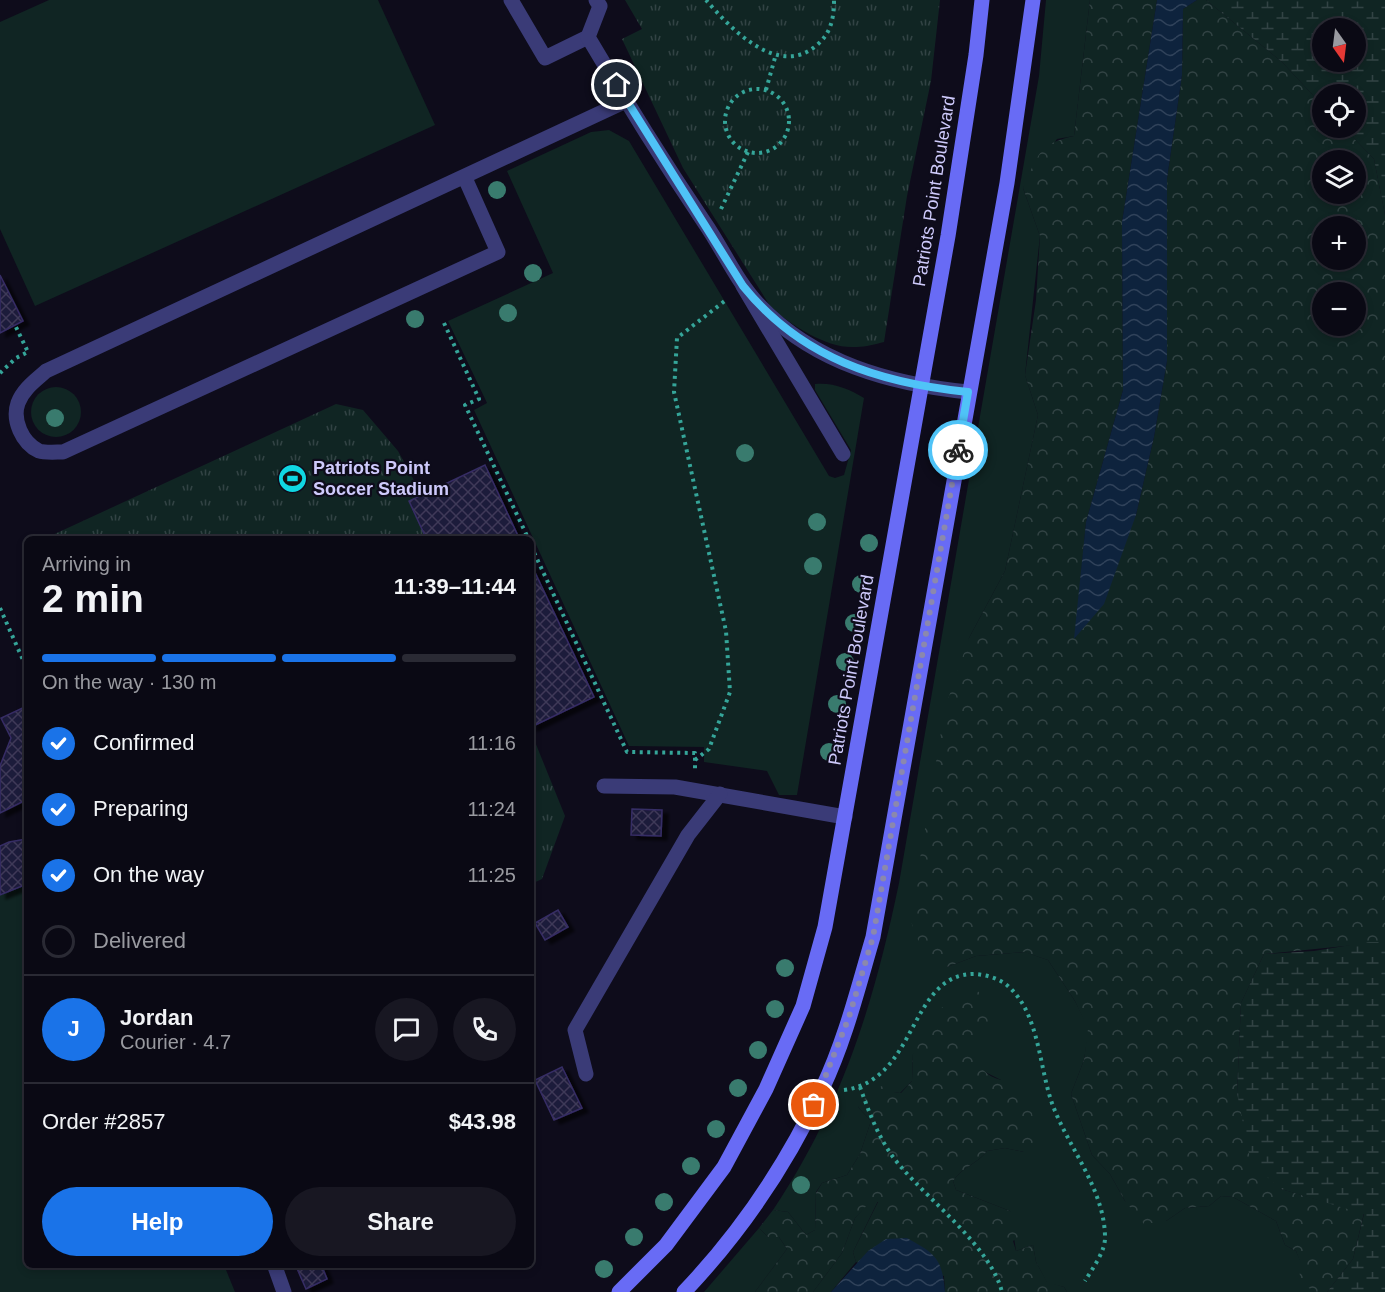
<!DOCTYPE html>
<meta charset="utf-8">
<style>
:root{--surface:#0a0914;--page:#181722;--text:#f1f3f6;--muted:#999aa0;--line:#2a2a34;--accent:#1a73e8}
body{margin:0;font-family:Arial,sans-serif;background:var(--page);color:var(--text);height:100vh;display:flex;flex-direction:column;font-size:22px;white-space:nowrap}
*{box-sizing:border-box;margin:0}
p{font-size:20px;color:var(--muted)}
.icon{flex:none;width:33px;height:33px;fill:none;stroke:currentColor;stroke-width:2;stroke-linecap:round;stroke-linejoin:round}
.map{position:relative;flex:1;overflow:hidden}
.side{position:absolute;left:24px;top:536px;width:510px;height:732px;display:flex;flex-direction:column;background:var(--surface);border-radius:9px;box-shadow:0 3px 9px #0003,0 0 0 2px var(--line)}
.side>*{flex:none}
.needle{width:39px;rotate:166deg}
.controls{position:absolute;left:1312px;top:18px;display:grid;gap:12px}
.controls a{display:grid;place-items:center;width:54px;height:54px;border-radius:50%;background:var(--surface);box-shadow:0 3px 9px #0003,0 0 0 2px var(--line);font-size:30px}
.pin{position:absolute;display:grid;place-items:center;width:51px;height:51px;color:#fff;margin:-26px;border:3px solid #fff;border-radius:50%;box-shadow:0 2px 6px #0007}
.courier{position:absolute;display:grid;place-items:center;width:60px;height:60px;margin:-30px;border:4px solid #4fc3f7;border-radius:50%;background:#fff;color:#222;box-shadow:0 2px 8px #0007}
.headline em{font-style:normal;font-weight:800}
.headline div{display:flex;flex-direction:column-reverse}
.headline{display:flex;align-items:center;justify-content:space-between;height:102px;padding:0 18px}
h1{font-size:39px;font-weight:800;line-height:45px}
.bar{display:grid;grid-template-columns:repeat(4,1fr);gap:9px 6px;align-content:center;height:72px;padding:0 18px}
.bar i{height:8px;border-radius:4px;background:var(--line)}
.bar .active{background:var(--accent)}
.bar p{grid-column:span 4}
.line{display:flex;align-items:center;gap:15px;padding:0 18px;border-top:2px solid var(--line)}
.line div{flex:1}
.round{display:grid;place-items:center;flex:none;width:63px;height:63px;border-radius:32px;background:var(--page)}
ol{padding:0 18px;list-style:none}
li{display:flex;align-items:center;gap:18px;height:66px}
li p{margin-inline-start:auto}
li .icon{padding:6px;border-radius:50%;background:var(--accent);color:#fff;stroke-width:4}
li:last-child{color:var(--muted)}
li i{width:33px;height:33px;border:3px solid var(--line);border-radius:50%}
.button{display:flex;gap:12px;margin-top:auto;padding:12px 18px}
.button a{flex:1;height:69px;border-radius:36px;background:var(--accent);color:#fff;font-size:24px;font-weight:800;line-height:69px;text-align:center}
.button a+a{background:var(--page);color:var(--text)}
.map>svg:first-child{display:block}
</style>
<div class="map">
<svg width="1385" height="1292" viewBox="0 0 1385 1292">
<defs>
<pattern id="forest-crowns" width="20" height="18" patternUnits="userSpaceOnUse" patternTransform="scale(1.5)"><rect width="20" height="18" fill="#102523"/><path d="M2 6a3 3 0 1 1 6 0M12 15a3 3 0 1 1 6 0" fill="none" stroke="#324344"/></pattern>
<pattern id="wetland-marsh" width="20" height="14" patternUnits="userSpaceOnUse" patternTransform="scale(1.5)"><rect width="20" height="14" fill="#102523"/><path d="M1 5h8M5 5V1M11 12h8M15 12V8" fill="none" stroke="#324344"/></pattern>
<pattern id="park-tufts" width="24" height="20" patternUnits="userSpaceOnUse" patternTransform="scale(1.5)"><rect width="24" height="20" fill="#102523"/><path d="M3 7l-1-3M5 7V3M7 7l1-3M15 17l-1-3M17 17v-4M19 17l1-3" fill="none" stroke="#324344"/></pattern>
<pattern id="water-waves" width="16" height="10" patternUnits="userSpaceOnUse" patternTransform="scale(1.5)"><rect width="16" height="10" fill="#0e233d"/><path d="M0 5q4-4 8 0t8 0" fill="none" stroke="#30425a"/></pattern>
<pattern id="building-cross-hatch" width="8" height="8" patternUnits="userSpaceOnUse" patternTransform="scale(1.5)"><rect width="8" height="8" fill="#1f1a3b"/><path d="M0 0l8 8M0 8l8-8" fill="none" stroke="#3e3a58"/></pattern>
<filter id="shadow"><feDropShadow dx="6" dy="4" stdDeviation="1.5" flood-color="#0009"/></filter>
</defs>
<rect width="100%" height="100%" fill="#0e0c1b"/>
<g fill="#102523">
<polygon points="49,0 378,0 435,125 35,306 0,229 0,22"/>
<path d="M1046 0H1090L1074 136 1057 139 1023 188 1040 236 1025 375 1038 415 1005 571 969 638 947 967 976 956 1025 952 1048 960 1075 1001 1089 1029 1084 1060 1071 1094 1092 1155 1110 1174 1125 1201 1166 1221 1185 1208 1209 1206 1221 1196 1233 1197 1276 1221 1285 1245 1296 1251 1314 1292H1067L1064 1287 1047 1283 1036 1262 1033 1245 1016 1251 1010 1211 956 1190 953 1181C962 1167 977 1164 987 1151L1005 1148 1024 1152 1001 1080 981 1070 972 1054 976 1046 913 1054 912 1081 900 1093 894 1092 858 1107 871 1121 860 1154 847 1175 822 1183 816 1192 815 1230 806 1235 788 1212 773 1210C842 1107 874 1003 899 883L1039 76Z"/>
<path d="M609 130 629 141 829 476 835 478 844 475 851 450 815 390V384C832 382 850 389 864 398L797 795H779L767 771 704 762V747L629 746 474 410 487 403 448 321 553 273 507 171 591 132Z"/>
<circle cx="56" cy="412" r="25"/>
<polygon points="27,884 27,1264 224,1265 235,1292 0,1292 0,895"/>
<polygon points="870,1201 878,1201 853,1252 856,1262 831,1292 813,1292 842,1253 855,1218"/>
<polygon points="759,1228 768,1237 779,1237 787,1249 755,1292 704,1292"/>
</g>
<g fill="url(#forest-crowns)" fill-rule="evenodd">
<path d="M1090 0H1157L1122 222 1123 390 1086 522 1075 638 1136 515 1154 437 1167 361V179L1182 75 1183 9 1197 0H1206L1282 62 1323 106V128H1344L1374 159 1385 215V942L1264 954 1241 1003 1237 1093 1281 1189 1364 1213 1353 1259 1327 1292H1314L1299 1280 1301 1264 1296 1251 1285 1245 1276 1221 1233 1197 1221 1196 1209 1206 1185 1208 1166 1221 1144 1224 1125 1201 1110 1174 1092 1155 1071 1094 1084 1060 1088 1029 1075 1001 1048 960 1024 952 976 956 947 967 923 953 910 919 945 708 969 638 1005 571 1038 415 1025 375 1036 300 1040 236 1023 188C1038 156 1037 144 1074 136ZM1323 160H1356V194H1323ZM1323 226H1356V260H1323ZM1323 292H1356V326H1323Z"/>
<path d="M976 989 988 1003 992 1018 973 1054C980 1068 986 1076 1001 1080L1007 1076C1028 1087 1035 1118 1036 1139L1024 1152 1005 1148 987 1151C977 1164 962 1167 953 1181L956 1190 1010 1211 1025 1232 1013 1241 1016 1251 1033 1245 1036 1262 1047 1282 1064 1287 1067 1292H945L944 1276 868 1251 859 1263 856 1262 853 1252 878 1202 871 1201 855 1218 842 1253 813 1292H755L787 1249 779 1237H768L759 1228 773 1210 788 1212 806 1235 815 1230 816 1193 822 1183 847 1175 860 1154 871 1121 858 1107 870 1092 884 1085 894 1092 901 1093 912 1081 913 1054 940 1009 963 993Z"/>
</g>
<g fill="url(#wetland-marsh)" fill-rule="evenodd">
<path d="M1206 0H1385V215L1374 159 1344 128H1356V94H1323V106L1282 62ZM1323 28H1356V62H1323Z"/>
<polygon points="1369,942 1385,942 1385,1292 1327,1292 1353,1259 1364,1214 1281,1189 1251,1163 1237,1093 1241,1003 1264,954 1314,951"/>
</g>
<g fill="url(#park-tufts)">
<path d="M625 0H940L931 81 907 196 884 342C875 344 866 347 856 347 827 349 794 326 772 309L683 168 622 39 642 29Z"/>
<polygon points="336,404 363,410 398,451 422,495 409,502 426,538 46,538"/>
<polygon points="531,732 565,816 542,879 531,884"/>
</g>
<g fill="url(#water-waves)">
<polygon points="1157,0 1197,0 1183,9 1182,75 1167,179 1167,361 1154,437 1136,515 1104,604 1074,639 1086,522 1123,390 1122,222"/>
<path d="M907 1238C935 1254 942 1257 945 1292H831L868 1251 886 1239Z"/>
</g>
<g fill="url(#building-cross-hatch)" stroke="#362d65" stroke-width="1.5" filter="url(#shadow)">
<polygon points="0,275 23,321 0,333"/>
<polygon points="485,465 519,538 426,538 409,501"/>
<polygon points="531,564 594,697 531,727"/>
<polygon points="27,706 27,797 26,800 0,813 0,766 11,738 1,718"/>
<polygon points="632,809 662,810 661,836 631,835"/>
<polygon points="27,839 27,884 0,895 0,846 9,842"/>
<polygon points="558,910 568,927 545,940 535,923"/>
<polygon points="562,1067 582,1108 554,1120 535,1080"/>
<polygon points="295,1264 321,1264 327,1279 306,1289"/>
</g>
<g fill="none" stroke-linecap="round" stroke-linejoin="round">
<g stroke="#35a599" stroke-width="4" stroke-dasharray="3 4.5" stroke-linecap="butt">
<path d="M706 0C730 28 778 79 817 45 831 33 834 18 834 0"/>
<circle cx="757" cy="121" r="32"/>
<polyline points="766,90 776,54"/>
<polyline points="721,209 748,152"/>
<polyline points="444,323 479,399 465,405 528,538"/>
<polyline points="0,373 16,358 28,352 15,325"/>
<polyline points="531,546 627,752 695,753 695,769"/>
<polyline points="0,608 27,669"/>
<polyline points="695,760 709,749 730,692 726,631 674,392 677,338 726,300"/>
<path d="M860 1087C870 1115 881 1145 902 1168 931 1202 991 1248 1002 1292"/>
<path d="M844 1090C919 1080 908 972 976 974 987 975 1001 979 1009 987 1040 1015 1039 1069 1053 1106 1069 1148 1104 1189 1105 1236 1106 1251 1092 1269 1085 1281"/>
</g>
<g stroke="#3a3b77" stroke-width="15">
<polyline points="511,0 545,58 588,37"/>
<path d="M596 0 600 6 588 37C625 100 663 161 704 222 723 249 736 281 759 305 814 363 891 384 968 392"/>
<path d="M465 178 498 252 63 452C56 452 45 453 39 451 22 443 12 420 18 403 23 389 36 380 46 371L626 101"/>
<polyline points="604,786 675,787 845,817"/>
<polyline points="586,1074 575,1030 688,835 720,794"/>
<polyline points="274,1264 284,1292"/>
</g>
<polyline stroke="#3a3b77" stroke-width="15" points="743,286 843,454"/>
<g stroke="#686bf5" stroke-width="15">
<polyline points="619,1292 666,1245 724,1167 766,1089 803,1006 825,927 948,236 976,55 982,0"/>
<path d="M684 1292C741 1232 787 1164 822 1089 845 1041 858 988 873 937L1007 183 1033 0"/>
</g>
</g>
<g fill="#397b6e">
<circle cx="497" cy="190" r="9"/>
<circle cx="533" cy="273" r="9"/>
<circle cx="508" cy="313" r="9"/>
<circle cx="415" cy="319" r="9"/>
<circle cx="55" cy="418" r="9"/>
<circle cx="745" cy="453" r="9"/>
<circle cx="817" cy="522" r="9"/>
<circle cx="869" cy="543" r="9"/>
<circle cx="813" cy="566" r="9"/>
<circle cx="861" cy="584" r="9"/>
<circle cx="854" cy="623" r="9"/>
<circle cx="845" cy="662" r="9"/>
<circle cx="837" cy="704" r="9"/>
<circle cx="829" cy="752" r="9"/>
<circle cx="785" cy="968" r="9"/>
<circle cx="775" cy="1009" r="9"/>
<circle cx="758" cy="1050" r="9"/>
<circle cx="738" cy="1088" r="9"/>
<circle cx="716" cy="1129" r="9"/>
<circle cx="691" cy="1166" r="9"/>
<circle cx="801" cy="1185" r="9"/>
<circle cx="664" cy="1202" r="9"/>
<circle cx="634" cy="1237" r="9"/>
<circle cx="604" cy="1269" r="9"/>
</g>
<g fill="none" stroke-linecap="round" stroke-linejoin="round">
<polyline stroke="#8b88ad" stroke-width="6" stroke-dasharray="0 10.8" points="814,1105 849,1017 873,937 958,450"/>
<path stroke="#4fc3f7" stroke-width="8" d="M617 85 743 286C801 358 879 383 968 392L958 450"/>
</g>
<defs>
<symbol id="stadium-disc" viewBox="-11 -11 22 22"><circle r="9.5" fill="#10d7e2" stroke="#0e0c1b"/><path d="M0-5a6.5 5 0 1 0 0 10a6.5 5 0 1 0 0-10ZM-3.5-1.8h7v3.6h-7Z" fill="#111"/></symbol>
</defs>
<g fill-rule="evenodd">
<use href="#stadium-disc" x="276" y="462" width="33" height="33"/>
</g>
<g text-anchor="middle" stroke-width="4.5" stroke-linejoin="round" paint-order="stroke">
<g font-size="18" fill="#cecafb" stroke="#0e0c1b">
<text transform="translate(934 191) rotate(-81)" y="6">Patriots Point Boulevard</text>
<text transform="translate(851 670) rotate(-80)" y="6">Patriots Point Boulevard</text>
</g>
<g font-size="18" font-weight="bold" fill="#cecafb" stroke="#0e0c1b" text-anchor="start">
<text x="313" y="474">Patriots Point<tspan x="313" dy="21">Soccer Stadium</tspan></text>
</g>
</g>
</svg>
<div class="controls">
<a><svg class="needle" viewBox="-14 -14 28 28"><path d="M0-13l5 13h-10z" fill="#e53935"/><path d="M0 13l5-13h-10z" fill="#999aa0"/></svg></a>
<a><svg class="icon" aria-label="locate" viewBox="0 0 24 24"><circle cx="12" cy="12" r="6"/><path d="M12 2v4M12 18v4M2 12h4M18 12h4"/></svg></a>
<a><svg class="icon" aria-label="layers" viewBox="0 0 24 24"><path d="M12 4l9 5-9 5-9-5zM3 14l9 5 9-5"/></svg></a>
<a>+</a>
<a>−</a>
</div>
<div class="pin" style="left:814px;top:1105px;background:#ea580c"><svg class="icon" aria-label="bag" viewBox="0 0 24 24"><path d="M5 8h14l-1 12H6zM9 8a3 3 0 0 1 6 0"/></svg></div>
<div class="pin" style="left:617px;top:85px;background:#1f2937"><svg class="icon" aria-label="home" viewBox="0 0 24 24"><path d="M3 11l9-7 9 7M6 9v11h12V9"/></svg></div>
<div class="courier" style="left:958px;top:450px"><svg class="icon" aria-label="bike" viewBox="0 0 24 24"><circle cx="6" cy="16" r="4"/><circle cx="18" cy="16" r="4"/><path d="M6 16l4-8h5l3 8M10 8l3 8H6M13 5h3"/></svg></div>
<section class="side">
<div class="headline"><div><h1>2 min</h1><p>Arriving in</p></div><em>11:39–11:44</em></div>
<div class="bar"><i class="active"></i><i class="active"></i><i class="active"></i><i></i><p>On the way · 130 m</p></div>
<ol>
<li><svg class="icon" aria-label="check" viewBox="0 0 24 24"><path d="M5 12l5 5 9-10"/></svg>Confirmed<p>11:16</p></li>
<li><svg class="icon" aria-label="check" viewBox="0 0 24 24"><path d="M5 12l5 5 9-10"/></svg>Preparing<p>11:24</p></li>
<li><svg class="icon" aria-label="check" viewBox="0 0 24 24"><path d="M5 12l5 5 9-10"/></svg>On the way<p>11:25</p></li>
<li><i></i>Delivered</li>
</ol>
<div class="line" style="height:108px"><b class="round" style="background:var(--accent);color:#fff">J</b><div><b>Jordan</b><p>Courier · 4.7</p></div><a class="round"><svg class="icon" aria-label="chat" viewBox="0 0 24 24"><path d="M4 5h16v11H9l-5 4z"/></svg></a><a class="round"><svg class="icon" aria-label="phone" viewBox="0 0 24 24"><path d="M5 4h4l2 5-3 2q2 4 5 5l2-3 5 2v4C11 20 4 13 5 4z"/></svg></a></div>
<div class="line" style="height:78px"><div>Order #2857</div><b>$43.98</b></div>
<div class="button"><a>Help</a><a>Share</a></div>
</section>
</div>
